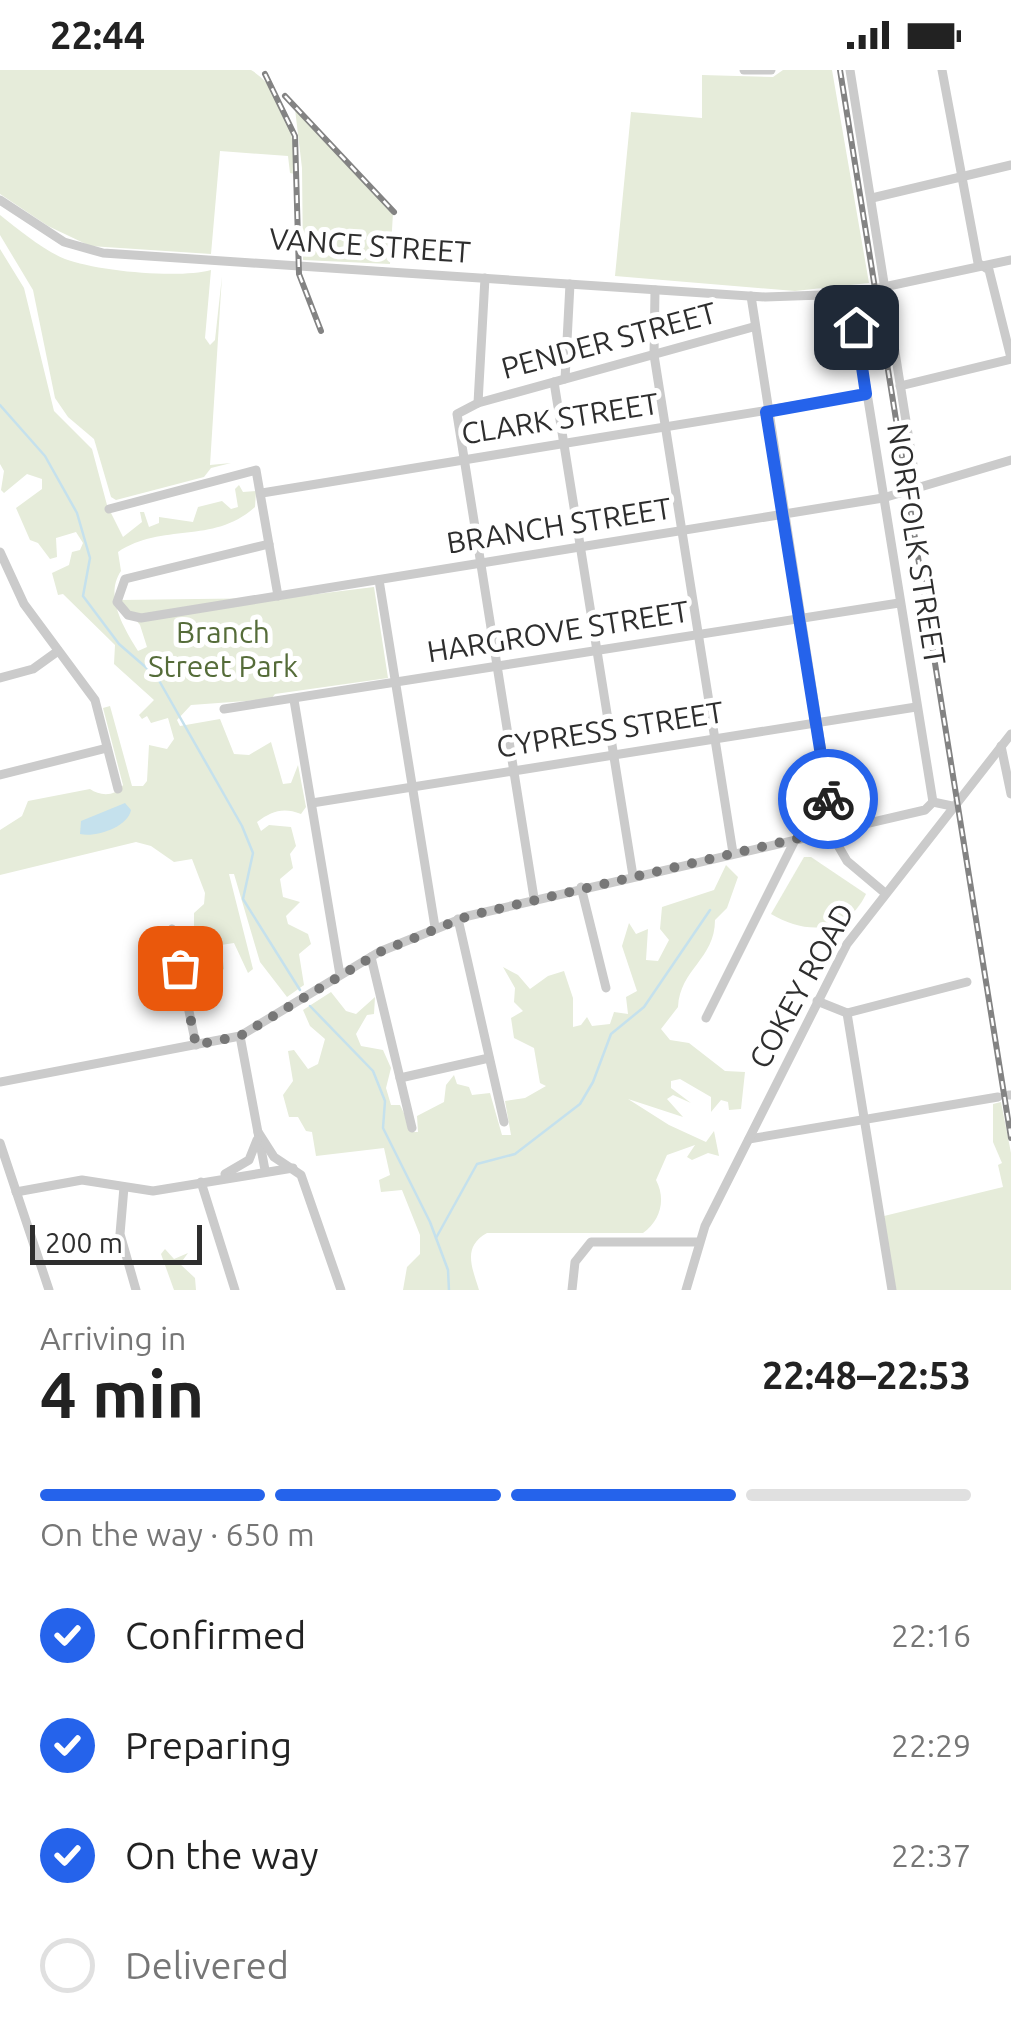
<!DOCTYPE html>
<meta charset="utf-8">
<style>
:root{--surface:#fff;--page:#f2f2f2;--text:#222;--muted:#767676;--line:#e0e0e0;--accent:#2563eb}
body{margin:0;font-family:Ubuntu,sans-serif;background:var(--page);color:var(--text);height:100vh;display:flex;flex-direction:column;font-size:38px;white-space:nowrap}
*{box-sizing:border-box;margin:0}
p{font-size:32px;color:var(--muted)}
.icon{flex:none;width:55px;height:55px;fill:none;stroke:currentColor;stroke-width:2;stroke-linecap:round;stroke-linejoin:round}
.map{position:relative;height:1220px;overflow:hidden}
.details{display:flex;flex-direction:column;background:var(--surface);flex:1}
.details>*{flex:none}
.scale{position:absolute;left:30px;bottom:25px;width:172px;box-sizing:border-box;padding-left:10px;border:5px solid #2e2e2e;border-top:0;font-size:28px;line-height:35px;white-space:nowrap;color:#2e2e2e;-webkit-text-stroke:8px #fff;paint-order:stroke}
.pin{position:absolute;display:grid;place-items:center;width:85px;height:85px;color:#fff;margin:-42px;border-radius:20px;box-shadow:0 5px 15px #0006}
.courier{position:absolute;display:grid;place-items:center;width:100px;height:100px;margin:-50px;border:8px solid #2563eb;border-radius:50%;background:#fff;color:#222;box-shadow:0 2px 12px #0007}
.overview em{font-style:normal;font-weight:600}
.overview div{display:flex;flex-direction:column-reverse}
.overview{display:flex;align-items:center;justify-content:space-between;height:170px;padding:0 40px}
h1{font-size:65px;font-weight:600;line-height:75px}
.bar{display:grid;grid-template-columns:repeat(4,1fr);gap:15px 10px;align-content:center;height:120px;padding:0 40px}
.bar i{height:12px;border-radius:8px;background:var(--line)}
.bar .current{background:var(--accent)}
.bar p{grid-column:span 4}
ol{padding:0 40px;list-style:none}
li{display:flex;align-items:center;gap:30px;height:110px}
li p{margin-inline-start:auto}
li .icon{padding:10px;border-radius:50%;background:var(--accent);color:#fff;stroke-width:4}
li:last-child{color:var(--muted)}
li i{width:55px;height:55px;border:5px solid var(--line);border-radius:50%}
.status{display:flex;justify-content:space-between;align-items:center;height:70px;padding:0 50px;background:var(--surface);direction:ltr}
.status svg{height:28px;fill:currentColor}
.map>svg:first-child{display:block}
</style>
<div class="status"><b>22:44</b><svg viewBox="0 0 49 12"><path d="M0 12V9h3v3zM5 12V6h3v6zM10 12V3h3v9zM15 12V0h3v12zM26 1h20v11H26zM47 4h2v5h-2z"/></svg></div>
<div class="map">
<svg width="1011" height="1220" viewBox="0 0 1011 1220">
<rect width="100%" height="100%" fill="#fff"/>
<g fill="#e6ecda">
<path d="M0 0H251C286 21 296 72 296 109L294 112 295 104 290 103 288 86 220 81 211 184 90 176 48 156 0 124Z"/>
<polygon points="783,0 832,0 869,213 795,221 615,206 631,42 702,48 702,5 773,7"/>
<polygon points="295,39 393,143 390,194 303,190 302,98"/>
<path d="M0 145C19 160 43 180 65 189 97 201 178 209 211 200L205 268 210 275 215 270 222 206 210 395 231 393 211 398 204 407 116 430 111 427 94 369 68 347 55 328 33 220 0 165Z"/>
<path d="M0 179 24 218 54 341 92 379 107 435 123 467 142 452 140 442H144L149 457 159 453V447L193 452 198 437 222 431 231 439 238 437 235 419 239 415 243 422 256 421 255 437C213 475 163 452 118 482L121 501C104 526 124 558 138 581L147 577 140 555 119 530 285 528 374 517 388 608 275 624 271 629 191 635 177 650 180 656 220 649 234 684 249 685 271 672 283 714 291 713 298 695 306 737 301 744C283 737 272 741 257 752L261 761 269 755 291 757 296 776 290 784 293 798 280 809 283 827 300 832 286 846 288 854 308 864 311 874 299 884 304 915 287 927 260 892 234 804H229L253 899 248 903 234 873 221 875 224 899 217 904 209 902 194 867V843L204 834 205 823 192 789 174 792 151 776 136 772 0 805V760L22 746 28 731 90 719C100 726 115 727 123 715L103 638 110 636 132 716H143L147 711 149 675 167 679 174 669 168 648 151 653 147 646 142 649 139 645 154 630 114 594 115 575 63 524 58 525 52 503 69 495 72 482 80 480 83 473 76 462 56 468 57 487 50 489 38 473 30 470 16 438 42 419V409L27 404 4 423 1 420 4 401 0 394Z"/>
<path d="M804 787H811L866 824C847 864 806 865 771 844Z"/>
<path d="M726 795 738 807 727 838 715 850C715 889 680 899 678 937L661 959 670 970 689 973 725 1001 745 1002 741 1039 729 1040 728 1032 721 1030 711 1042V1027L680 1009 671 1011V1018L691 1033 673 1025 667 1029 683 1047 628 1029 669 1055 706 1072 714 1061 719 1086 708 1083 692 1090 687 1087 695 1075 667 1085 656 1110C666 1129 661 1150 643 1163H487C462 1177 472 1197 479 1220H403L407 1197 420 1184V1165L402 1120 381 1122 379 1110 390 1105 384 1078 316 1086 312 1062 306 1061 298 1047H289L283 1025 293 1011 288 981 294 980 308 999 318 994 325 969 310 956 303 940 331 922 346 941 356 944 375 927 374 944 367 945 356 964 361 976 383 980 391 998 386 1018 391 1035H400L413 1062H418L417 1046 444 1032 446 1015 454 1005 457 1014 469 1017 472 1025 490 1023 502 1065H511L505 1031 525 1028 546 1016 540 1013 534 978 514 968 511 948 523 941 514 932 515 918 503 897 518 905 530 919 548 906 564 901 573 928V957L581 955 587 947 592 956 610 954 614 942 628 944 626 927 637 921 622 876 629 853 636 864 648 859 646 890 658 891 669 870 660 859 662 837 714 820Z"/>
<polygon points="1001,1032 1011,1083 1011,1220 895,1220 884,1146 1003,1117 998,1095 1002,1093 993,1072 993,1034"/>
<polygon points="165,1179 174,1189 188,1183 180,1194 195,1208 196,1220 174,1220 161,1184"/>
</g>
<path fill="#c5e1ed" d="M125 733 131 740C128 757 95 768 80 764L81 751Z"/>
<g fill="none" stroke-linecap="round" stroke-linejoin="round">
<g stroke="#c5e1ed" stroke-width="2.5">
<polyline points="0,335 45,386 77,443 90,488 83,526 119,574 157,607 242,756 253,783 243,829 300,920"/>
<polyline points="310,936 373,1001 385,1031 383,1058 430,1152 448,1200 449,1220"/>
<polyline points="436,1168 477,1094 515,1084 580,1034 593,1012 611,964 644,937 710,840"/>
</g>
<g stroke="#cbcbcb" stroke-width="9">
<polyline points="744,0 771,0"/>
<polyline points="850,0 917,420"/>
<polyline points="942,0 978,193 989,200 1011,288"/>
<polyline points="872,128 1011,95"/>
<polyline points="0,130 64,172 103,183 765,227 851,224 1011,190"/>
<polyline points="485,208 478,333 457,344 534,828"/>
<polyline points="655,220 654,285 733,783"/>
<polyline points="851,224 933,732"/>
<polyline points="751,226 836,772 847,791 885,823"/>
<polyline points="565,309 570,214"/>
<polyline points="554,312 633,806"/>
<polyline points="900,316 1011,289"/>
<polyline points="478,333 753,257"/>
<polyline points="262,423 866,324"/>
<polyline points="109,439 256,400 278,526"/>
<polyline points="269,474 125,509 117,532 128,545 141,548 883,428 1011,390"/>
<polyline points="0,482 24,534 95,630 118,719"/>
<polyline points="379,510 435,857"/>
<polyline points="0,608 33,599 58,581"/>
<polyline points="294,630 340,905"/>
<polyline points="224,639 899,533"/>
<polyline points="1001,676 1011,724"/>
<polyline points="0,705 107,678"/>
<polyline points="312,733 916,637"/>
<polyline points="581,817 606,918"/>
<polyline points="458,849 504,1052"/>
<polyline points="172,859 196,975"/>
<polyline points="371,887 412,1058"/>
<polyline points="817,931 847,943 967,912"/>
<polyline points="847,943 892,1220"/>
<polyline points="706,948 795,770"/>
<polyline points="240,966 265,1100"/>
<polyline points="400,1008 489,988"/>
<polyline points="0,1012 240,966 379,882 468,846 925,740 933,732 952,736"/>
<polyline points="1009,1025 1011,1025"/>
<polyline points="258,1062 274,1087 301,1105 341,1220"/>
<polyline points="749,1069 998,1027"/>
<polyline points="0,1073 49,1220"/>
<polyline points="225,1104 249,1090 257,1070"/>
<polyline points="201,1112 235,1220"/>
<polyline points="124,1117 120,1164 136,1220"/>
<polyline points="16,1122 82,1110 153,1121 293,1098"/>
<polyline points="572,1220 575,1192 591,1172 699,1172"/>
<polyline points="686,1220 705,1156 847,874 1011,664"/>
</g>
<defs>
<g id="rail">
<polyline points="840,0 1011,1068"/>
<polyline points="265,4 295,66 299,204 321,261"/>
<polyline points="285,26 394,142"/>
</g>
</defs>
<use href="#rail" stroke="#838383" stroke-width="6"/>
<use href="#rail" stroke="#fff" stroke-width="2.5" stroke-dasharray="8" stroke-linecap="butt"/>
</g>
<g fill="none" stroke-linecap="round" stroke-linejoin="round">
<polyline stroke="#777" stroke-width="10" stroke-dasharray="0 18" points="180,898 196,975 240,966 380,882 468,846 833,760 828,729"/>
<polyline stroke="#2563eb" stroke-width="12" points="828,729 766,342 866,324 856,257"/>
</g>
<g text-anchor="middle" stroke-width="10" stroke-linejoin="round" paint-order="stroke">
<g font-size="30" fill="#2e2e2e" stroke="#fff">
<text transform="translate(370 176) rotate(4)" y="10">VANCE STREET</text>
<text transform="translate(609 271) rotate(-15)" y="10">PENDER STREET</text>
<text transform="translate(560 349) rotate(-9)" y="10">CLARK STREET</text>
<text transform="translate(559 456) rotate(-9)" y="10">BRANCH STREET</text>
<text transform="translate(916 474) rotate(81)" y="10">NORFOLK STREET</text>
<text transform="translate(558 562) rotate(-9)" y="10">HARGROVE STREET</text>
<text transform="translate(610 660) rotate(-9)" y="10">CYPRESS STREET</text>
<text transform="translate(802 916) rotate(-61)" y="10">COKEY ROAD</text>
</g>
<g font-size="30" fill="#556c39" stroke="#fff">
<text x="223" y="573">Branch<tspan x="223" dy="34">Street Park</tspan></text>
</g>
</g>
</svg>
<div class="scale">200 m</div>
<div class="pin" style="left:180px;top:898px;background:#ea580c"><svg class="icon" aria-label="bag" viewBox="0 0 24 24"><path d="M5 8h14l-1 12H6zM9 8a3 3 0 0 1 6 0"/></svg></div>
<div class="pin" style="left:856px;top:257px;background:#1f2937"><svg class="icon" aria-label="home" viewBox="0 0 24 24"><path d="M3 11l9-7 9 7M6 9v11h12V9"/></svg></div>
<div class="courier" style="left:828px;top:729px"><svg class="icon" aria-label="bike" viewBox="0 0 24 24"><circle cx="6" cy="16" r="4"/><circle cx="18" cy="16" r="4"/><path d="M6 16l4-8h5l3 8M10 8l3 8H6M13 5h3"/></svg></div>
</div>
<section class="details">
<div class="overview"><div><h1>4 min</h1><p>Arriving in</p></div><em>22:48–22:53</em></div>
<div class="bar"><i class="current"></i><i class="current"></i><i class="current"></i><i></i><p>On the way · 650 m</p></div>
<ol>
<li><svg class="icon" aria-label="check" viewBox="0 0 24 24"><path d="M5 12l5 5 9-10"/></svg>Confirmed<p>22:16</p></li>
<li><svg class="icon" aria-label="check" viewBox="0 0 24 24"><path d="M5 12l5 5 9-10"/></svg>Preparing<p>22:29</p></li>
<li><svg class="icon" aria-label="check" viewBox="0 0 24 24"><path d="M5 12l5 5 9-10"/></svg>On the way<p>22:37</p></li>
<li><i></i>Delivered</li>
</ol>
</section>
